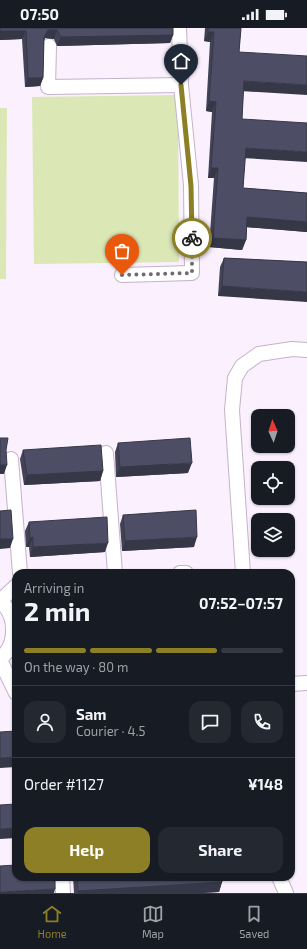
<!DOCTYPE html>
<meta charset="utf-8">
<style>
:root{--surface:#171b24;--page:#242831;--text:#f1f3f6;--muted:#9ea1a6;--line:#363941;--accent:#8d7f25}
body{margin:0;font-family:"Exo 2",sans-serif;background:var(--page);color:var(--text);height:100vh;display:flex;flex-direction:column;font-size:15px;white-space:nowrap}
*{box-sizing:border-box;margin:0}
p{font-size:13px;color:var(--muted)}
.icon{flex:none;width:22px;height:22px;fill:none;stroke:currentColor;stroke-width:2;stroke-linecap:round;stroke-linejoin:round}
.map{position:relative;flex:1;overflow:hidden}
.details{position:absolute;left:12px;top:541px;width:283px;height:312px;display:flex;flex-direction:column;background:var(--surface);border-radius:12px;box-shadow:0 1px 3px #0004}
.details>*{flex:none}
.needle{width:26px;rotate:357deg}
.tools{position:absolute;left:251px;top:381px;display:grid;gap:8px}
.tools a{display:grid;place-items:center;width:44px;height:44px;border-radius:8px;background:var(--surface);box-shadow:0 1px 3px #0004;font-size:20px}
.pin{position:absolute;display:grid;place-items:center;width:34px;height:34px;color:#fff;margin:-41px -17px;border-radius:50% 50% 50% 0;rotate:-45deg;box-shadow:0 0 4px #0007}
.pin .icon{rotate:45deg}
.courier{position:absolute;display:grid;place-items:center;width:40px;height:40px;margin:-20px;border:3px solid #8d7f25;border-radius:50%;background:#fff;color:#222;box-shadow:0 1px 5px #0007}
.head em{font-style:normal;font-weight:700}
.head div{display:flex;flex-direction:column-reverse}
.head{display:flex;align-items:center;justify-content:space-between;height:68px;padding:0 12px}
h1{font-size:26px;font-weight:700;line-height:30px}
.bar{display:grid;grid-template-columns:repeat(4,1fr);gap:6px 4px;align-content:center;height:48px;padding:0 12px}
.bar i{height:5px;border-radius:3px;background:var(--line)}
.bar .current{background:var(--accent)}
.bar p{grid-column:span 4}
.line{display:flex;align-items:center;gap:10px;padding:0 12px;border-top:1px solid var(--line)}
.line div{flex:1}
.round{display:grid;place-items:center;flex:none;width:42px;height:42px;border-radius:12px;background:var(--page)}
.cta{display:flex;gap:8px;margin-top:auto;padding:8px 12px}
.cta a{flex:1;height:46px;border-radius:12px;background:var(--accent);color:#fff;font-size:16px;font-weight:700;line-height:46px;text-align:center}
.cta a+a{background:var(--page);color:var(--text)}
.status{display:flex;justify-content:space-between;align-items:center;height:28px;padding:0 20px;background:var(--surface);direction:ltr}
.status svg{height:11px;fill:currentColor}
.tabs{display:flex;justify-content:space-around;align-items:center;height:56px;border-top:1px solid var(--line);background:var(--surface);font-size:11px;color:var(--muted)}
.tabs a{display:grid;justify-items:center;gap:2px}
.tabs .current{color:var(--accent)}
.map>svg:first-child{display:block}
</style>
<div class="status"><b>07:50</b><svg viewBox="0 0 49 12"><path d="M0 12V9h3v3zM5 12V6h3v6zM10 12V3h3v9zM15 12V0h3v12zM26 1h20v11H26zM47 4h2v5h-2z"/></svg></div>
<div class="map">
<svg width="307" height="865" viewBox="0 0 307 865">
<rect width="100%" height="100%" fill="#fbf0fe"/>
<g fill="#dce7b6">
<polygon points="178,67 179,234 34,236 32,69"/>
<polygon points="0,80 7,80 6,251 0,251"/>
</g>
<g fill="none" stroke-linecap="round" stroke-linejoin="round">
<defs>
<g id="minor">
<polyline points="49,18 48,59 181,57"/>
<polyline points="122,247 192,245 191,157 181,57 179,0"/>
<polyline points="106,425 115,545"/>
<polyline points="11,431 20,545"/>
<polyline points="180,545 186,545"/>
<polyline points="243,545 232,382 235,350 242,338 259,326 292,321 307,322"/>
<path d="M0 573C17 587 18 616 0 631"/>
<polyline points="0,573 16,558"/>
<polyline points="0,632 16,665"/>
<polyline points="291,656 307,655"/>
<polyline points="62,849 63,865"/>
<polyline points="279,849 286,865"/>
</g>
</defs>
<use href="#minor" stroke="#c4b2ca" stroke-width="16"/>
<use href="#minor" stroke="#fff" stroke-width="14"/>
</g>
<g fill="#424357">
<polygon points="0,0 173,7 170,15 57,18 54,11 45,10 44,13 43,50 40,58 25,59 22,11 0,12"/>
<polygon points="205,0 241,0 239,24 243,63 242,91 245,130 243,160 307,165 307,204 247,199 246,212 242,222 209,219 214,150 208,150 212,84 206,83 210,14 204,13"/>
<polygon points="224,230 307,234 218,268 220,239"/>
<polygon points="118,415 188,445 116,449 115,424"/>
<polygon points="23,422 103,443 100,453 24,457 20,431"/>
<polygon points="123,487 194,519 122,523 120,496"/>
<polygon points="29,494 105,524 30,529 29,519 26,519 25,503"/>
<polygon points="73,849 222,849 222,854 219,864 201,865 74,865"/>
</g>
<g fill="#363747">
<polygon points="48,2 57,2 54,11 45,10 40,18 44,9"/>
<polygon points="0,3 26,3 22,11 0,12"/>
<polygon points="208,4 214,4 210,14 204,13"/>
<polygon points="173,7 170,15 57,18 61,9"/>
<polygon points="28,50 43,50 40,58 25,59"/>
<polygon points="244,53 307,57 307,67 240,63"/>
<polygon points="209,73 216,74 212,84 206,83"/>
<polygon points="246,120 307,124 307,134 242,130"/>
<polygon points="211,140 218,140 214,150 208,150"/>
<polygon points="247,189 307,194 307,204 244,199"/>
<polygon points="213,210 246,212 242,222 209,219"/>
<polygon points="222,258 307,264 307,274 218,268"/>
<polygon points="192,435 188,445 116,449 120,439"/>
<polygon points="0,437 7,437 4,446 0,446"/>
<polygon points="103,443 100,453 24,457 27,447"/>
<polygon points="33,509 29,519 26,519 30,510"/>
<polygon points="197,509 194,519 122,523 125,513"/>
<polygon points="0,511 13,511 10,520 0,521"/>
<polygon points="108,515 105,524 30,529 33,519"/>
<polygon points="16,729 16,739 0,740 0,730"/>
<polygon points="16,800 16,810 0,811 0,801"/>
<polygon points="222,854 219,864 201,865 77,865 78,863"/>
<polygon points="55,861 54,865 0,865 0,864"/>
</g>
<g fill="#4d4e65" stroke="#363747">
<polygon points="0,0 173,0 173,7 61,9 57,2 48,2 44,9 43,50 28,50 26,3 0,3"/>
<polygon points="208,0 241,0 239,24 307,28 307,57 244,53 242,91 307,95 307,124 246,120 243,160 307,165 307,194 247,189 246,212 213,210 218,140 211,140 216,74 209,73 214,4 208,4"/>
<polygon points="224,230 307,234 307,264 222,258"/>
<polygon points="0,410 8,410 6,422 7,437 0,437"/>
<polygon points="190,410 192,435 120,439 118,415"/>
<polygon points="101,417 103,443 27,447 23,422"/>
<polygon points="11,482 13,511 0,511 0,483"/>
<polygon points="196,482 197,509 125,513 123,487"/>
<polygon points="107,489 108,515 33,519 33,509 30,510 29,494"/>
<polygon points="16,703 16,729 0,730 0,704"/>
<polygon points="16,776 16,800 0,801 0,777"/>
<polygon points="16,837 16,849 55,849 55,861 0,864 0,838"/>
<polygon points="77,849 222,849 222,854 78,863"/>
</g>
<g fill="none" stroke-linecap="round" stroke-linejoin="round">
<polyline stroke="#716974" stroke-width="4" stroke-dasharray="0 7.2" points="122,247 192,245 192,210"/>
<polyline stroke="#8d7f25" stroke-width="5" points="181,57 191,158 192,210"/>
</g>
</svg>
<div class="tools">
<a><svg class="needle" viewBox="-14 -14 28 28"><path d="M0-13l5 13h-10z" fill="#e53935"/><path d="M0 13l5-13h-10z" fill="#9ea1a6"/></svg></a>
<a><svg class="icon" aria-label="locate" viewBox="0 0 24 24"><circle cx="12" cy="12" r="6"/><path d="M12 2v4M12 18v4M2 12h4M18 12h4"/></svg></a>
<a><svg class="icon" aria-label="layers" viewBox="0 0 24 24"><path d="M12 4l9 5-9 5-9-5zM3 14l9 5 9-5"/></svg></a>
</div>
<div class="pin" style="left:122px;top:247px;background:#ea580c"><svg class="icon" aria-label="bag" viewBox="0 0 24 24"><path d="M5 8h14l-1 12H6zM9 8a3 3 0 0 1 6 0"/></svg></div>
<div class="pin" style="left:181px;top:57px;background:#1f2937"><svg class="icon" aria-label="home" viewBox="0 0 24 24"><path d="M3 11l9-7 9 7M6 9v11h12V9"/></svg></div>
<div class="courier" style="left:192px;top:210px"><svg class="icon" aria-label="bike" viewBox="0 0 24 24"><circle cx="6" cy="16" r="4"/><circle cx="18" cy="16" r="4"/><path d="M6 16l4-8h5l3 8M10 8l3 8H6M13 5h3"/></svg></div>
<section class="details">
<div class="head"><div><h1>2 min</h1><p>Arriving in</p></div><em>07:52–07:57</em></div>
<div class="bar"><i class="current"></i><i class="current"></i><i class="current"></i><i></i><p>On the way · 80 m</p></div>
<div class="line" style="height:72px"><a class="round"><svg class="icon" aria-label="person" viewBox="0 0 24 24"><circle cx="12" cy="8" r="4"/><path d="M4 21q1-7 8-7t8 7"/></svg></a><div><b>Sam</b><p>Courier · 4.5</p></div><a class="round"><svg class="icon" aria-label="chat" viewBox="0 0 24 24"><path d="M4 5h16v11H9l-5 4z"/></svg></a><a class="round"><svg class="icon" aria-label="phone" viewBox="0 0 24 24"><path d="M5 4h4l2 5-3 2q2 4 5 5l2-3 5 2v4C11 20 4 13 5 4z"/></svg></a></div>
<div class="line" style="height:52px"><div>Order #1127</div><b>¥148</b></div>
<div class="cta"><a>Help</a><a>Share</a></div>
</section>
</div>
<nav class="tabs">
<a class="current"><svg class="icon" aria-label="home" viewBox="0 0 24 24"><path d="M3 11l9-7 9 7M6 9v11h12V9"/></svg>Home</a>
<a><svg class="icon" aria-label="map" viewBox="0 0 24 24"><path d="M3 6l6-2 6 2 6-2v14l-6 2-6-2-6 2zM9 4v14M15 6v14"/></svg>Map</a>
<a><svg class="icon" aria-label="saved" viewBox="0 0 24 24"><path d="M7 4h10v16l-5-4-5 4z"/></svg>Saved</a>
</nav>
